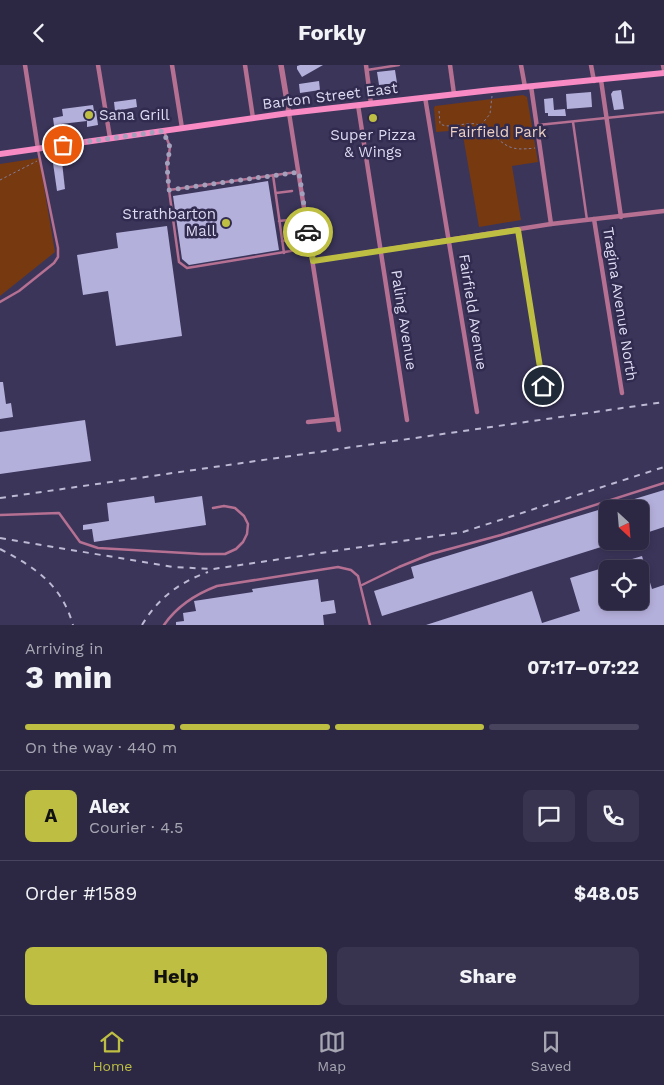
<!DOCTYPE html>
<meta charset="utf-8">
<style>
:root{--surface:#2c2844;--page:#38344f;--text:#f1f3f6;--muted:#a6a6b2;--line:#48445d;--accent:#bebf42}
body{margin:0;font-family:"Work Sans",sans-serif;background:var(--page);color:var(--text);height:100vh;display:flex;flex-direction:column;font-size:19px;white-space:nowrap}
*{box-sizing:border-box;margin:0}
p{font-size:16px;color:var(--muted)}
.icon{flex:none;width:28px;height:28px;fill:none;stroke:currentColor;stroke-width:2;stroke-linecap:round;stroke-linejoin:round}
.map{position:relative;height:560px;overflow:hidden}
.panel{display:flex;flex-direction:column;background:var(--surface);flex:1}
.panel>*{flex:none}
.needle{width:32px;rotate:154deg}
.fabs{position:absolute;left:599px;top:435px;display:grid;gap:10px}
.fabs a{display:grid;place-items:center;width:50px;height:50px;border-radius:8px;background:var(--surface);box-shadow:0 2px 8px #0003,0 0 0 1px var(--line);font-size:25px}
.pin{position:absolute;display:grid;place-items:center;width:42px;height:42px;color:#fff;margin:-21px;border:2px solid #fff;border-radius:50%;box-shadow:0 1px 5px #0007}
.courier{position:absolute;display:grid;place-items:center;width:50px;height:50px;margin:-25px;border:4px solid #bebf42;border-radius:50%;background:#fff;color:#222;box-shadow:0 1px 6px #0007}
.head em{font-style:normal;font-weight:700}
.head div{display:flex;flex-direction:column-reverse}
.head{display:flex;align-items:center;justify-content:space-between;height:85px;padding:0 25px}
h1{font-size:32px;font-weight:700;line-height:38px}
.bar{display:grid;grid-template-columns:repeat(4,1fr);gap:8px 5px;align-content:center;height:60px;padding:0 25px}
.bar i{height:6px;border-radius:4px;background:var(--line)}
.bar .active{background:var(--accent)}
.bar p{grid-column:span 4}
.line{display:flex;align-items:center;gap:12px;padding:0 25px;border-top:1px solid var(--line)}
.line div{flex:1}
.round{display:grid;place-items:center;flex:none;width:52px;height:52px;border-radius:8px;background:var(--page)}
.button{display:flex;gap:10px;margin-top:auto;padding:10px 25px}
.button a{flex:1;height:58px;border-radius:8px;background:var(--accent);color:#111;font-size:20px;font-weight:700;line-height:58px;text-align:center}
.button a+a{background:var(--page);color:var(--text)}
header{display:flex;justify-content:space-between;align-items:center;height:65px;padding:0 25px;background:var(--surface);font-size:22px;font-weight:700}
.menu{display:flex;justify-content:space-around;align-items:center;height:70px;border-top:1px solid var(--line);background:var(--surface);font-size:14px;color:var(--muted)}
.menu a{display:grid;justify-items:center;gap:2px}
.menu .active{color:var(--accent)}
.map>svg:first-child{display:block}
</style>
<header><svg class="icon" aria-label="back" viewBox="0 0 24 24"><path d="M15 5l-7 7 7 7"/></svg>Forkly<svg class="icon" aria-label="share" viewBox="0 0 24 24"><path d="M12 15V3M7 8l5-5 5 5M5 13v7h14v-7"/></svg></header>
<div class="map">
<svg width="664" height="560" viewBox="0 0 664 560">
<rect width="100%" height="100%" fill="#3b355a"/>
<g fill="#773910">
<polygon points="523,30 527,32 538,97 512,101 521,155 479,162 462,65 436,67 434,43 435,41"/>
<polygon points="39,93 55,187 0,231 0,99"/>
</g>
<g fill="#b4b0dc" fill-rule="evenodd">
<polygon points="300,0 323,0 302,12 297,4 297,1"/>
<polygon points="395,5 397,18 379,20 377,7"/>
<polygon points="319,16 320,25 300,28 299,19"/>
<polygon points="621,25 624,44 614,45 611,29 613,26"/>
<polygon points="591,27 592,42 567,44 566,29"/>
<polygon points="553,33 554,45 565,44 566,51 548,51 548,48 545,48 544,34"/>
<polygon points="136,34 137,42 115,46 114,37"/>
<polygon points="93,40 94,46 96,46 98,60 87,62 87,56 61,59 62,67 55,68 53,53 63,51 62,44"/>
<polygon points="62,97 65,124 57,126 53,98"/>
<polygon points="268,116 279,185 189,200 182,194 173,131"/>
<polygon points="167,161 182,271 116,281 108,226 83,230 77,190 118,183 116,168"/>
<polygon points="0,317 3,317 6,339 11,338 13,352 0,354"/>
<polygon points="85,355 91,396 0,409 0,367"/>
<polygon points="664,425 664,462 640,470 640,444 608,444 608,476 617,477 382,551 374,526 414,513 411,502"/>
<polygon points="154,431 155,438 202,431 206,460 94,477 92,464 83,465 83,460 109,456 107,438"/>
<path d="M642 491 652 524 664 520V560H426L532 526 542 558 580 546 570 513ZM608 504H640V536H608Z"/>
<polygon points="318,514 321,537 334,535 336,548 323,550 324,560 176,560 176,557 184,556 183,548 196,546 194,536 253,527 252,524"/>
</g>
<g fill="none" stroke-linecap="round" stroke-linejoin="round">
<g stroke="#827e9d" stroke-width="1" stroke-dasharray="2.5 2.5" stroke-linecap="butt">
<path d="M439 46 440 59C453 65 467 55 479 60 482 62 486 65 489 67 508 82 509 86 535 83"/>
<polyline points="481,60 490,49 492,31"/>
<polyline points="492,70 496,65"/>
<polyline points="0,115 37,96"/>
</g>
<g stroke="#b57092" stroke-width="2.5">
<polyline points="367,5 399,0"/>
<polyline points="573,57 587,155"/>
<polyline points="538,60 664,47"/>
<polyline points="164,66 170,82 167,101 169,125 297,107"/>
<polyline points="273,110 284,188"/>
<polyline points="169,125 179,197 187,203 309,183"/>
<polyline points="276,128 292,126"/>
<polyline points="279,156 297,154"/>
<polyline points="282,176 299,173"/>
<polyline points="0,237 19,226 54,198 58,192 58,183 38,85"/>
<polyline points="0,450 59,448 80,477 98,483 202,489 225,489 236,484 243,477 247,469 248,459 244,451 235,443 224,441 213,443"/>
<polyline points="362,520 399,502 431,489 501,470 664,418"/>
<path d="M164 560C177 541 196 529 217 521L338 502 351 505 358 511 370 560"/>
</g>
<g stroke="#b57092" stroke-width="4.5">
<polyline points="25,0 38,84"/>
<polyline points="98,0 110,73"/>
<polyline points="172,0 182,63"/>
<polyline points="245,0 253,53"/>
<polyline points="366,0 371,39"/>
<polyline points="450,0 454,29"/>
<polyline points="521,0 525,22"/>
<polyline points="591,0 594,16"/>
<polyline points="663,0 664,5"/>
<polyline points="601,15 621,152"/>
<polyline points="531,21 551,159"/>
<polyline points="425,32 477,347"/>
<polyline points="358,40 407,355"/>
<polyline points="289,48 339,365"/>
<polyline points="594,154 622,328"/>
<polyline points="518,165 546,339"/>
<polyline points="313,196 551,159 664,146"/>
<polyline points="308,357 337,354"/>
</g>
<polyline stroke="#b57092" stroke-width="5.5" points="281,0 289,48"/>
<polyline stroke="#f88bc3" stroke-width="6" points="0,89 289,48 492,25 664,8"/>
<g stroke="#bcb9d3" stroke-width="2" stroke-dasharray="6 6" stroke-linecap="butt">
<polyline points="0,433 664,337"/>
<polyline points="0,473 173,502 213,504 463,467 664,402"/>
<path d="M0 484C36 503 61 519 73 560"/>
<path d="M142 560C158 533 180 517 208 507"/>
</g>
</g>
<g fill="none" stroke-linecap="round" stroke-linejoin="round">
<polyline stroke="#a4a1bd" stroke-width="5" stroke-dasharray="0 9" points="63,80 163,66 170,82 167,101 169,125 299,107 308,167"/>
<polyline stroke="#bebf42" stroke-width="6" points="308,167 313,196 518,165 543,321"/>
</g>
<g fill="#bebf42" stroke="#312b4f" stroke-width="2">
<circle cx="89" cy="50" r="5"/>
<circle cx="373" cy="53" r="5"/>
<circle cx="226" cy="158" r="5"/>
</g>
<g text-anchor="middle" stroke-width="5" stroke-linejoin="round" paint-order="stroke">
<g font-size="15" fill="#dddbf2" stroke="#312b4f">
<text transform="translate(330 31) rotate(-7)" y="5">Barton Street East</text>
<text transform="translate(620 239) rotate(81)" y="5">Tragina Avenue North</text>
<text transform="translate(473 247) rotate(81)" y="5">Fairfield Avenue</text>
<text transform="translate(404 255) rotate(81)" y="5">Paling Avenue</text>
</g>
<g font-size="15" fill="#dddbf2" stroke="#312b4f" text-anchor="start">
<text x="99" y="55">Sana Grill</text>
<text x="373" y="75" text-anchor="middle">Super Pizza<tspan x="373" dy="17">&amp; Wings</tspan></text>
<text x="216" y="154" text-anchor="end">Strathbarton<tspan x="216" dy="17">Mall</tspan></text>
</g>
<g font-size="15" fill="#edd1c3" stroke="#312b4f">
<text x="498" y="72">Fairfield Park</text>
</g>
</g>
</svg>
<div class="fabs">
<a><svg class="needle" viewBox="-14 -14 28 28"><path d="M0-13l5 13h-10z" fill="#e53935"/><path d="M0 13l5-13h-10z" fill="#a6a6b2"/></svg></a>
<a><svg class="icon" aria-label="locate" viewBox="0 0 24 24"><circle cx="12" cy="12" r="6"/><path d="M12 2v4M12 18v4M2 12h4M18 12h4"/></svg></a>
</div>
<div class="pin" style="left:63px;top:80px;background:#ea580c"><svg class="icon" aria-label="bag" viewBox="0 0 24 24"><path d="M5 8h14l-1 12H6zM9 8a3 3 0 0 1 6 0"/></svg></div>
<div class="pin" style="left:543px;top:321px;background:#1f2937"><svg class="icon" aria-label="home" viewBox="0 0 24 24"><path d="M3 11l9-7 9 7M6 9v11h12V9"/></svg></div>
<div class="courier" style="left:308px;top:167px"><svg class="icon" aria-label="car" viewBox="0 0 24 24"><path d="M5 17H2v-5l4-1 3-4h7l3 4 3 1v5h-3M9 17h6M6 11h13"/><circle cx="7" cy="17" r="2"/><circle cx="17" cy="17" r="2"/></svg></div>
</div>
<section class="panel">
<div class="head"><div><h1>3 min</h1><p>Arriving in</p></div><em>07:17–07:22</em></div>
<div class="bar"><i class="active"></i><i class="active"></i><i class="active"></i><i></i><p>On the way · 440 m</p></div>
<div class="line" style="height:90px"><b class="round" style="background:var(--accent);color:#111">A</b><div><b>Alex</b><p>Courier · 4.5</p></div><a class="round"><svg class="icon" aria-label="chat" viewBox="0 0 24 24"><path d="M4 5h16v11H9l-5 4z"/></svg></a><a class="round"><svg class="icon" aria-label="phone" viewBox="0 0 24 24"><path d="M5 4h4l2 5-3 2q2 4 5 5l2-3 5 2v4C11 20 4 13 5 4z"/></svg></a></div>
<div class="line" style="height:65px"><div>Order #1589</div><b>$48.05</b></div>
<div class="button"><a>Help</a><a>Share</a></div>
</section>
<nav class="menu">
<a class="active"><svg class="icon" aria-label="home" viewBox="0 0 24 24"><path d="M3 11l9-7 9 7M6 9v11h12V9"/></svg>Home</a>
<a><svg class="icon" aria-label="map" viewBox="0 0 24 24"><path d="M3 6l6-2 6 2 6-2v14l-6 2-6-2-6 2zM9 4v14M15 6v14"/></svg>Map</a>
<a><svg class="icon" aria-label="saved" viewBox="0 0 24 24"><path d="M7 4h10v16l-5-4-5 4z"/></svg>Saved</a>
</nav>
